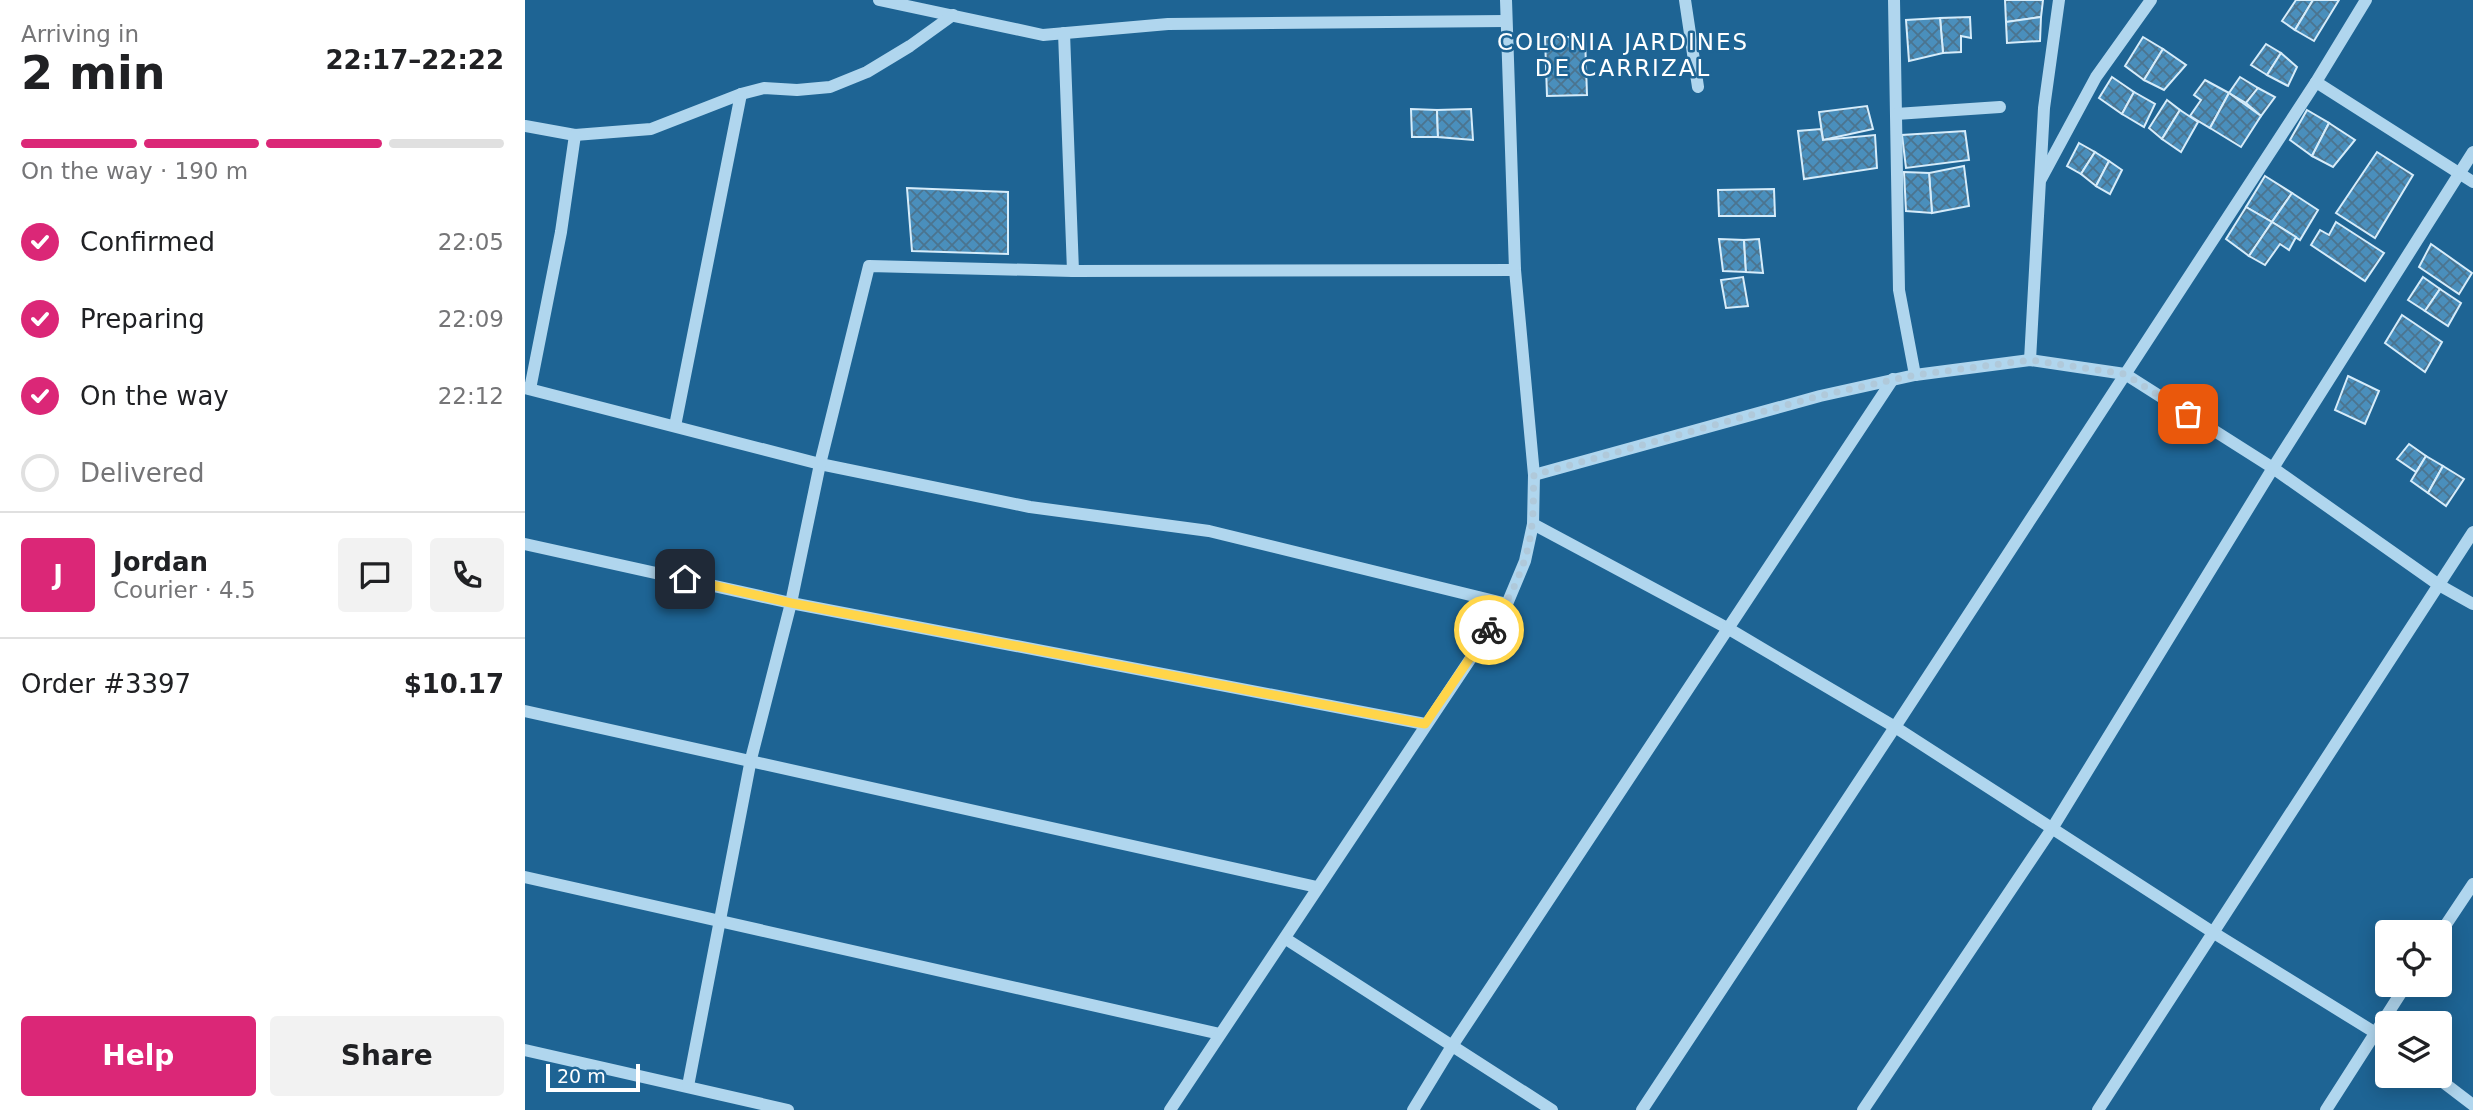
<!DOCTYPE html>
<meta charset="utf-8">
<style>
:root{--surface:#fff;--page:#f2f2f2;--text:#202124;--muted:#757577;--line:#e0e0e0;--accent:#db2777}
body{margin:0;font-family:"DejaVu Sans",sans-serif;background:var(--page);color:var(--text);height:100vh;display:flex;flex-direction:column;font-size:26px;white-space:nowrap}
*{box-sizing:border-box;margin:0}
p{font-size:23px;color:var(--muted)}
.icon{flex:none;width:38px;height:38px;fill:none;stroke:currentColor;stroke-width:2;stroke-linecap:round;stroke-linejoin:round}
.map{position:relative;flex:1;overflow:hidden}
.sheet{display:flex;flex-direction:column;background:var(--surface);width:525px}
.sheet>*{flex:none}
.tools{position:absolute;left:1850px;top:920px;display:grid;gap:14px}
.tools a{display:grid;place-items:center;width:77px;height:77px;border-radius:7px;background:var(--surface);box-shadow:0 4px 18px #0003;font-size:35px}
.scale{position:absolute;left:21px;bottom:18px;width:94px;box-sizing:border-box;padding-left:7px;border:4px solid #fff;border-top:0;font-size:19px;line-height:24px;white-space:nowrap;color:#fff;-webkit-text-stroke:5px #1e6494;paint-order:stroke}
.pin{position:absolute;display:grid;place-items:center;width:60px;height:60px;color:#fff;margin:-30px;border-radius:14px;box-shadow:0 4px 10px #0006}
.courier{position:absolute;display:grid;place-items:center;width:70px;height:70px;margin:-35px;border:5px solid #ffd54a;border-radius:50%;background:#fff;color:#222;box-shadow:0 2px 9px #0007}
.head em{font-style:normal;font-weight:800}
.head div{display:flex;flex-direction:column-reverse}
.head{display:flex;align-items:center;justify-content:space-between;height:119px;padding:0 21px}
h1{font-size:46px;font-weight:800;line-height:52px}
.bar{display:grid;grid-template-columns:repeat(4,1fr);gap:10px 7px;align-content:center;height:84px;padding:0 21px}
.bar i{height:9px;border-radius:5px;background:var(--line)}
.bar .active{background:var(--accent)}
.bar p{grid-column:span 4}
.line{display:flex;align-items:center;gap:18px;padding:0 21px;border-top:2px solid var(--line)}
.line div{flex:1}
.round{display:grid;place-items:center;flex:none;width:74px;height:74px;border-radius:7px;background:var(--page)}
ol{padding:0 21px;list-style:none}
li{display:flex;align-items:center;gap:21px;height:77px}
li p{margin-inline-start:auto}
li .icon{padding:7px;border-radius:50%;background:var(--accent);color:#fff;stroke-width:4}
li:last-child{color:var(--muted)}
li i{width:38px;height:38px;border:4px solid var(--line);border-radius:50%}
.button{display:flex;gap:14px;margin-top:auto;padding:14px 21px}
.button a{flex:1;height:80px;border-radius:7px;background:var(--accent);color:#fff;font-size:28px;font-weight:800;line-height:80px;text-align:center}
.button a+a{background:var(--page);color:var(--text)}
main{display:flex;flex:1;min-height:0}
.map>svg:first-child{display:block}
</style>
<main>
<section class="sheet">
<div class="head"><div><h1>2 min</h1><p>Arriving in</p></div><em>22:17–22:22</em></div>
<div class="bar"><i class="active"></i><i class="active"></i><i class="active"></i><i></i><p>On the way · 190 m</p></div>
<ol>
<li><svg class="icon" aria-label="check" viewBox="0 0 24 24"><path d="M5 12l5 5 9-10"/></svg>Confirmed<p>22:05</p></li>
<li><svg class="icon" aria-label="check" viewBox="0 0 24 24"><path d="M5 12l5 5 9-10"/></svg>Preparing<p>22:09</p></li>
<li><svg class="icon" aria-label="check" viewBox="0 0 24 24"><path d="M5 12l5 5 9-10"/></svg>On the way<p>22:12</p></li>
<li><i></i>Delivered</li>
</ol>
<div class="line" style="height:126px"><b class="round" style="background:var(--accent);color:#fff">J</b><div><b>Jordan</b><p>Courier · 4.5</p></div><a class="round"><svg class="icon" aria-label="chat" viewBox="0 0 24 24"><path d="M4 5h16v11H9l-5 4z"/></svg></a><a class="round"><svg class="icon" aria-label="phone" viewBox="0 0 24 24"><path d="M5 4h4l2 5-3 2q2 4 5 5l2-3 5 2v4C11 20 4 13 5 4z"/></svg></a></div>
<div class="line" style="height:91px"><div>Order #3397</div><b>$10.17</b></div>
<div class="button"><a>Help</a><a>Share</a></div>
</section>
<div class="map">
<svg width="1948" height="1110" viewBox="0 0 1948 1110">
<defs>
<pattern id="building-cross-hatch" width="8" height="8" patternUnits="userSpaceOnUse" patternTransform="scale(1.75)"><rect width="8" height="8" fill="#4a8fbc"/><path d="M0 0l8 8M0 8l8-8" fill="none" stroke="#4b748f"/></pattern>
</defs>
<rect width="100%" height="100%" fill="#1e6494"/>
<g fill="url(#building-cross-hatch)" stroke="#d6ecfa" stroke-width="2">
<polygon points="1480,0 1518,0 1516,17 1481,22"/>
<polygon points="1771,0 1788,0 1770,30 1757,21"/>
<polygon points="1788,0 1814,0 1789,41 1770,30"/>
<polygon points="1445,17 1446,38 1436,36 1436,52 1418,53 1415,18"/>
<polygon points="1516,17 1515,41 1482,43 1481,22"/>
<polygon points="1415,18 1418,53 1384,61 1381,20"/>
<polygon points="1020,37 1060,37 1062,95 1022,96"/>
<polygon points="1618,37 1638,49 1619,80 1600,66"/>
<polygon points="1741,44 1756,53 1742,75 1726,65"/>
<polygon points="1638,49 1661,65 1639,90 1619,80"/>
<polygon points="1756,53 1772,67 1763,86 1742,75"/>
<polygon points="1587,77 1609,92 1597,114 1574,98"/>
<polygon points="1715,77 1733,88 1721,103 1704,93"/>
<polygon points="1680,80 1704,93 1685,128 1665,116 1676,100 1669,95"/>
<polygon points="1733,88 1750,97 1736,116 1721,103"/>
<polygon points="1609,92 1630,104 1619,127 1597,114"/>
<polygon points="1704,93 1736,116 1716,147 1685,128"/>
<polygon points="1642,100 1655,110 1637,139 1624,128"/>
<polygon points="1342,106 1348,129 1298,140 1294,112"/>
<polygon points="886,109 912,110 913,137 887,137"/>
<polygon points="946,109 948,140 913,137 912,110"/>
<polygon points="1655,110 1673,122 1656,152 1637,139"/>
<polygon points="1782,110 1804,123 1787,156 1765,140"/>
<polygon points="1804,123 1830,140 1808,167 1787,156"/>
<polygon points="1296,129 1298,140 1350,135 1352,168 1279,179 1273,131"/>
<polygon points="1440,131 1444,160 1381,168 1377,135"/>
<polygon points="1554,143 1570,152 1556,174 1542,166"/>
<polygon points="1570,152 1584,161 1571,186 1556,174"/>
<polygon points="1852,152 1888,175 1850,238 1811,213"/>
<polygon points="1584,161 1597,170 1585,194 1571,186"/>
<polygon points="1439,166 1444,206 1407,213 1404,173"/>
<polygon points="1379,172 1404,173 1407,213 1381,211"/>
<polygon points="1740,176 1767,193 1747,222 1721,207"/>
<polygon points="382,188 483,192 483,254 387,251"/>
<polygon points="1249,189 1250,216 1194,216 1193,190"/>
<polygon points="1767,193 1793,210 1775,240 1747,222"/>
<polygon points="1721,207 1747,222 1724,256 1701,239"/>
<polygon points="1747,222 1771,237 1764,250 1755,244 1740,265 1724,256"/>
<polygon points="1811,222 1859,253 1840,281 1786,245 1795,230 1804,235"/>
<polygon points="1194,239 1219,240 1221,272 1198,271"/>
<polygon points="1234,239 1238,273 1221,272 1219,240"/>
<polygon points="1906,244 1947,273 1934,294 1894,267"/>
<polygon points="1218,277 1223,306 1201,308 1196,280"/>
<polygon points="1898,277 1915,289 1900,311 1883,300"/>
<polygon points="1915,289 1936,303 1923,326 1900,311"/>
<polygon points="1877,315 1917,342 1900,372 1860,343"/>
<polygon points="1823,376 1854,391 1840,424 1810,410"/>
<polygon points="1884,444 1901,456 1891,472 1872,459"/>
<polygon points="1901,456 1918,466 1903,493 1886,481"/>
<polygon points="1918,466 1939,479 1921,506 1903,493"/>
</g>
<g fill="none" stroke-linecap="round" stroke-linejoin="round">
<g stroke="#b0d6ee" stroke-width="12">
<polyline points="354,0 518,35 643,24 981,21"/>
<polyline points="1160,0 1173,87"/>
<polyline points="1369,0 1374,290 1390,375"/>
<polyline points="539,33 548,271"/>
<polyline points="1791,82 1948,182"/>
<polyline points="1371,114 1475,107"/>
<polyline points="0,126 50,135 126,129 216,94 239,88 272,90 305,87 342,72 385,46 428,15"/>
<polyline points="1516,179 1571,77 1626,0"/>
<polyline points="1505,360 1519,108 1534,0"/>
<polyline points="0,388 295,464 505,507 684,531 982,604"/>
<polyline points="5,389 36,232 50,135"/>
<polyline points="150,426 216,94"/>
<polyline points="1009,475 1295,396 1390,375 1505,360 1600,374 1748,468 1914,585 1948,604"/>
<polyline points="1008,524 1204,629 1370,727 1689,933 1862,1040"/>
<polyline points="0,544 266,603 900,724"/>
<polyline points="0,711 792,887"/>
<polyline points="0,877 695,1034"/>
<polyline points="1914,935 1948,884"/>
<polyline points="761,939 1027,1110"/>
<polyline points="0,1050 263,1110"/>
<polyline points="1910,1076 1948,1105"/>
<polyline points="163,1086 226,759 266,603 295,464 344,266 548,271 990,270"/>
<polyline points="645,1110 982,604 1000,561 1008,524 1009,475 990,270 981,0"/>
<polyline points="888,1110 927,1046 1368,379"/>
<polyline points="1117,1110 1370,727 1791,82 1841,0"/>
<polyline points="1338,1110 1528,827 1748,468 1948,152"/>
<polyline points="1573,1110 1948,532"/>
<polyline points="1801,1110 1881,985"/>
</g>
</g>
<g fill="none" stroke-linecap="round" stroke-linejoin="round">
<path stroke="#b0c9da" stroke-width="7" stroke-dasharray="0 12.6" d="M964 630C986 598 1003 563 1007 524 1009 508 1008 491 1009 475L1294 396 1390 375 1505 360 1600 374 1663 414"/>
<polyline stroke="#ffd54a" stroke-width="9" points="160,579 266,603 900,724 964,630"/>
</g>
<g text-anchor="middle" stroke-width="5" stroke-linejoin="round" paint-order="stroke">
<g font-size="23" letter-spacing="2" fill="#fff" stroke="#1e6494">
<text x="1098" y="50">COLONIA JARDINES<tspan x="1098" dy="26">DE CARRIZAL</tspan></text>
</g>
</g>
</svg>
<div class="tools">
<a><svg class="icon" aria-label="locate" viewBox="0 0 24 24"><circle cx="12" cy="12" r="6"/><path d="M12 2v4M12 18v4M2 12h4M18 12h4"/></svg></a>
<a><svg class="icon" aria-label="layers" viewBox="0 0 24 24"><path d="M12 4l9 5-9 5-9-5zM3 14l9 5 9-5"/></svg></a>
</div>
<div class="scale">20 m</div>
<div class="pin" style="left:1663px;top:414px;background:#ea580c"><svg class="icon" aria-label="bag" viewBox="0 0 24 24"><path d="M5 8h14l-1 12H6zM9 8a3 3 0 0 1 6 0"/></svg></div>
<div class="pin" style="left:160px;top:579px;background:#1f2937"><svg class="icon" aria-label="home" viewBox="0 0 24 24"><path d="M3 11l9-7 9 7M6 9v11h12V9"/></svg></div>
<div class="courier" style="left:964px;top:630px"><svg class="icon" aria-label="bike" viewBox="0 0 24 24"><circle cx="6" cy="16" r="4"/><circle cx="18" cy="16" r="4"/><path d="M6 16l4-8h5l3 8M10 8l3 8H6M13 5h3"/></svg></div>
</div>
</main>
